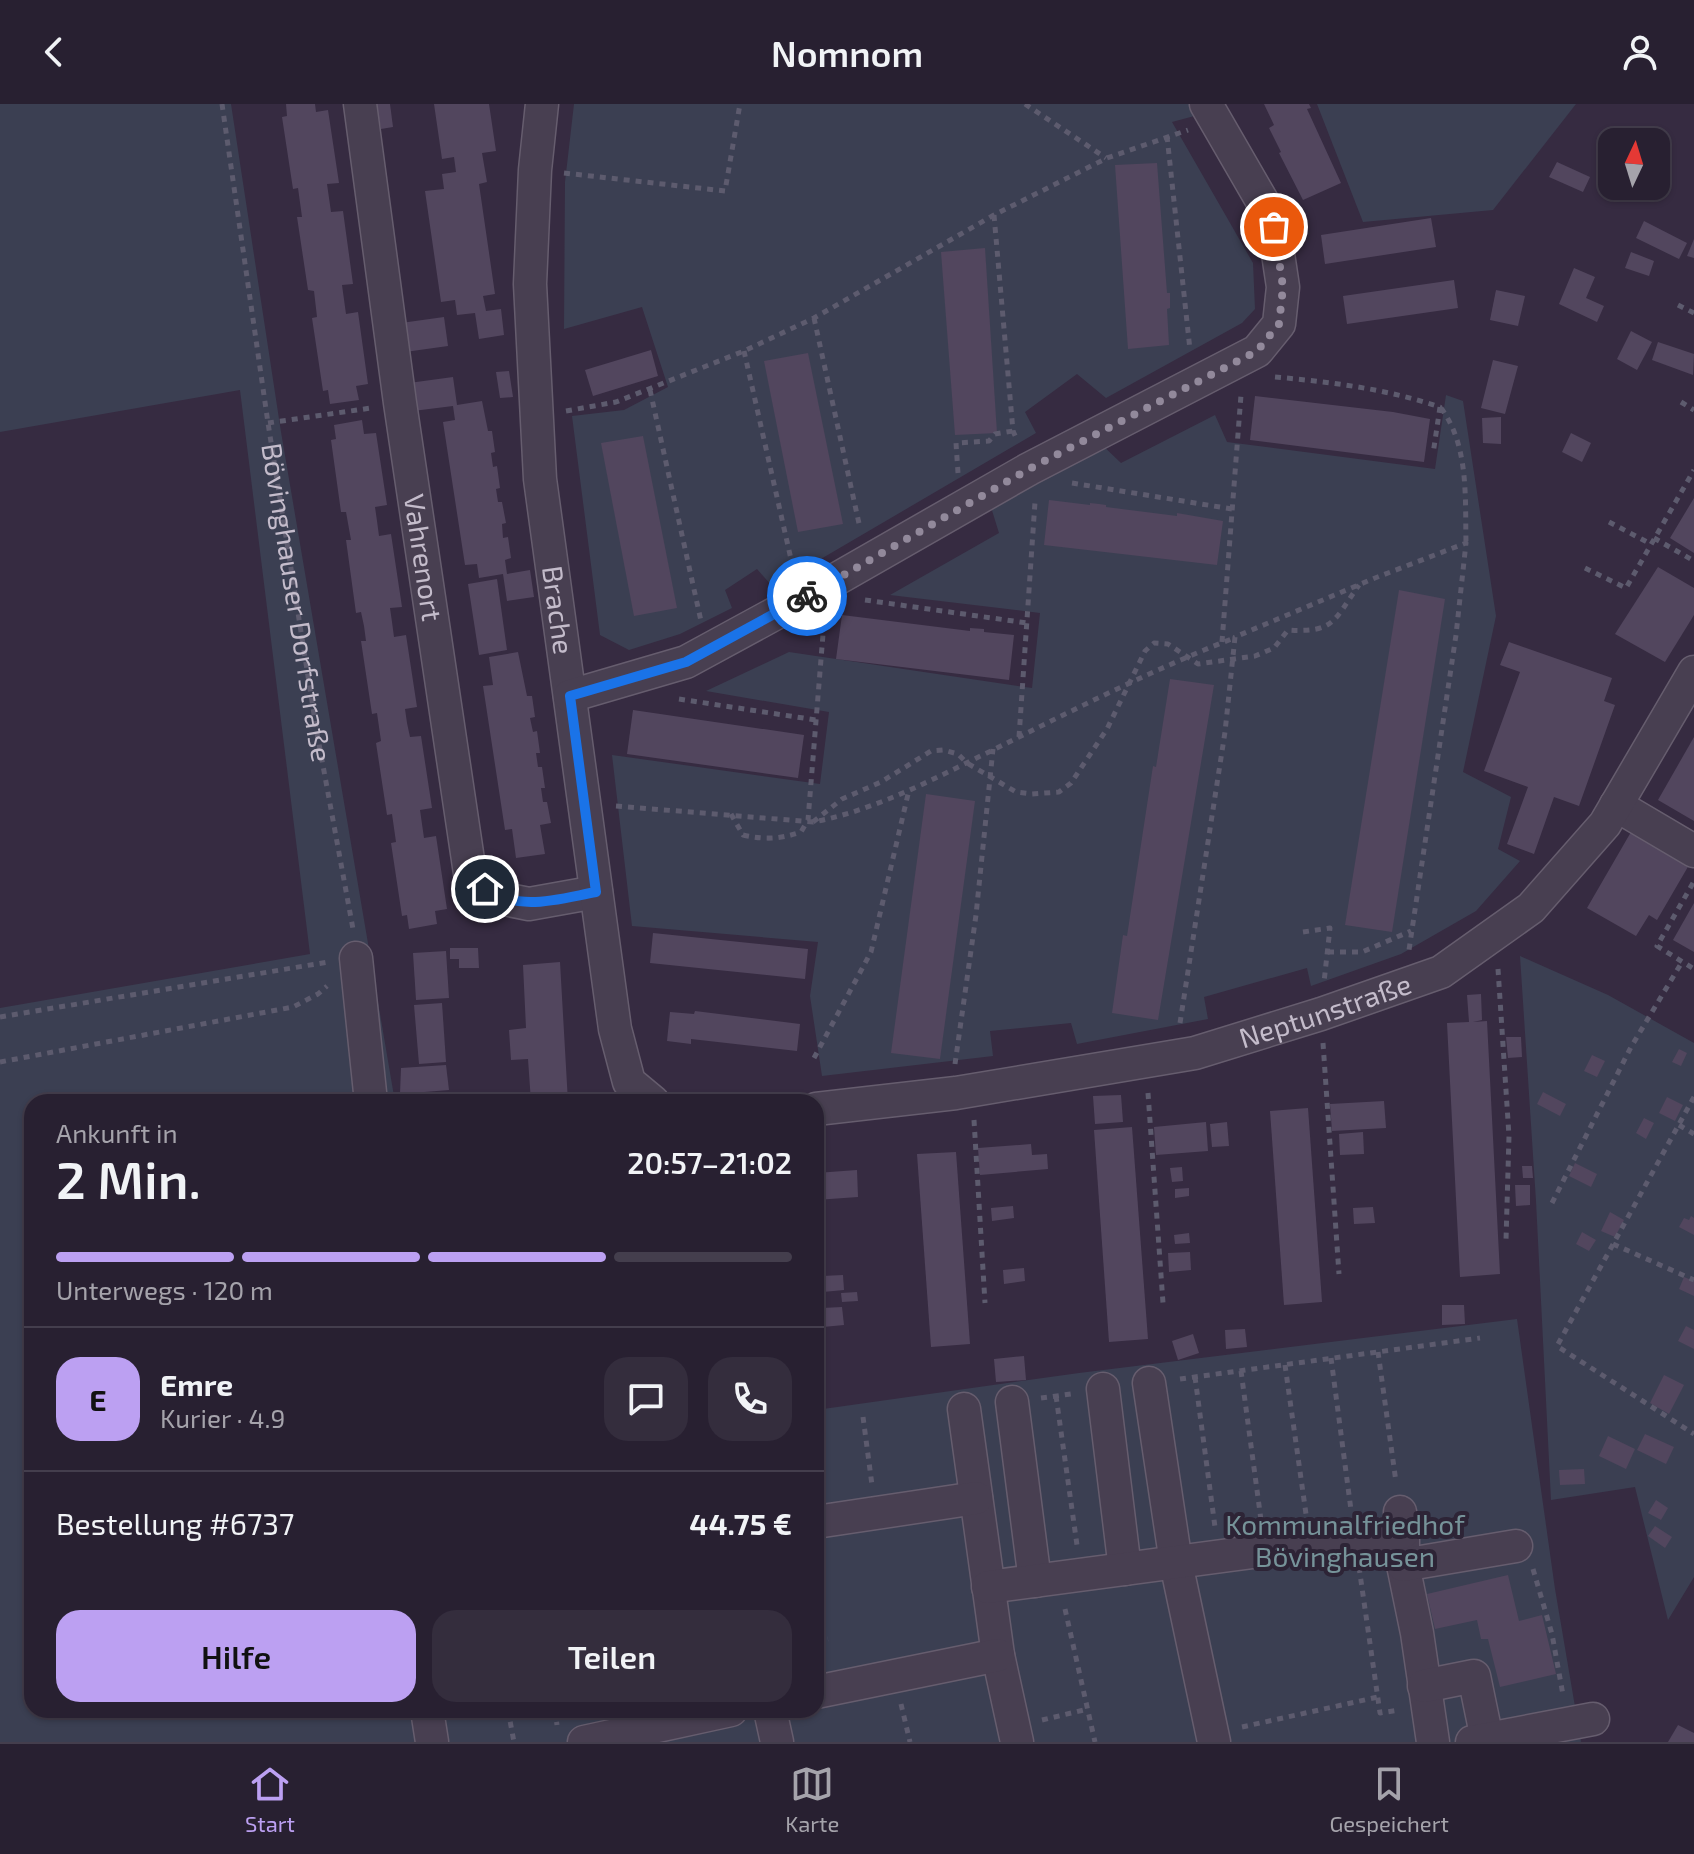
<!DOCTYPE html>
<html lang="de">
<meta charset="utf-8">
<style>
:root{--surface:#282031;--page:#342d3d;--text:#f1f3f6;--muted:#a5a3ab;--line:#443e4d;--accent:#bca0f2}
body{margin:0;font-family:"Exo 2",sans-serif;background:var(--page);color:var(--text);height:100vh;display:flex;flex-direction:column;font-size:30px;white-space:nowrap}
*{box-sizing:border-box;margin:0}
p{font-size:26px;color:var(--muted)}
.icon{flex:none;width:44px;height:44px;fill:none;stroke:currentColor;stroke-width:2;stroke-linecap:round;stroke-linejoin:round}
.map{position:relative;flex:1;overflow:hidden}
.panel{position:absolute;left:24px;top:990px;width:800px;height:624px;display:flex;flex-direction:column;background:var(--surface);border-radius:24px;box-shadow:0 2px 6px #0004,0 0 0 2px var(--line)}
.panel>*{flex:none}
.needle{width:52px;rotate:4deg}
.fabs{position:absolute;left:1598px;top:24px;display:grid;gap:16px}
.fabs a{display:grid;place-items:center;width:72px;height:72px;border-radius:16px;background:var(--surface);box-shadow:0 2px 6px #0004,0 0 0 2px var(--line);font-size:40px}
.pin{position:absolute;display:grid;place-items:center;width:68px;height:68px;color:#fff;margin:-34px;border:4px solid #fff;border-radius:50%;box-shadow:0 2px 8px #0007}
.courier{position:absolute;display:grid;place-items:center;width:80px;height:80px;margin:-40px;border:6px solid #1a73e8;border-radius:50%;background:#fff;color:#222;box-shadow:0 2px 10px #0007}
.overview em{font-style:normal;font-weight:600}
.overview div{display:flex;flex-direction:column-reverse}
.overview{display:flex;align-items:center;justify-content:space-between;height:136px;padding:0 32px}
h1{font-size:52px;font-weight:600;line-height:60px}
.bar{display:grid;grid-template-columns:repeat(4,1fr);gap:12px 8px;align-content:center;height:96px;padding:0 32px}
.bar i{height:10px;border-radius:6px;background:var(--line)}
.bar .current{background:var(--accent)}
.bar p{grid-column:span 4}
.line{display:flex;align-items:center;gap:20px;padding:0 32px;border-top:2px solid var(--line)}
.line div{flex:1}
.round{display:grid;place-items:center;flex:none;width:84px;height:84px;border-radius:24px;background:var(--page)}
.action{display:flex;gap:16px;margin-top:auto;padding:16px 32px}
.action a{flex:1;height:92px;border-radius:24px;background:var(--accent);color:#111;font-size:32px;font-weight:600;line-height:92px;text-align:center}
.action a+a{background:var(--page);color:var(--text)}
header{display:flex;justify-content:space-between;align-items:center;height:104px;padding:0 32px;background:var(--surface);font-size:36px;font-weight:600}
.tabs{display:flex;justify-content:space-around;align-items:center;height:112px;border-top:2px solid var(--line);background:var(--surface);font-size:22px;color:var(--muted)}
.tabs a{display:grid;justify-items:center;gap:4px}
.tabs .current{color:var(--accent)}
.map>svg:first-child{display:block}
</style>
<header><svg class="icon" aria-label="back" viewBox="0 0 24 24"><path d="M15 5l-7 7 7 7"/></svg>Nomnom<svg class="icon" aria-label="person" viewBox="0 0 24 24"><circle cx="12" cy="8" r="4"/><path d="M4 21q1-7 8-7t8 7"/></svg></header>
<div class="map">
<svg width="1694" height="1638" viewBox="0 0 1694 1638">
<rect width="100%" height="100%" fill="#362b41"/>
<g fill="#3b3f52">
<polygon points="0,0 231,0 281,328 395,998 32,998 32,1606 816,1606 816,1306 1079,1269 1517,1215 1555,1485 1581,1638 0,1638 0,904 310,850 240,286 0,328"/>
<polygon points="574,0 1192,0 1198,11 1172,18 1253,159 1255,205 1242,219 1106,294 1077,270 1025,308 1036,329 773,483 757,465 725,486 732,504 680,530 629,546 600,531 572,312 624,306 668,283 642,203 564,225 565,78"/>
<polygon points="1317,0 1576,0 1493,106 1363,118"/>
<polygon points="1446,291 1463,297 1496,512 1463,668 1511,693 1498,745 1520,757 1476,807 1401,850 1311,882 1307,864 1204,893 1208,915 1077,940 1071,919 990,927 993,952 822,972 810,892 818,838 632,822 612,651 820,680 829,608 706,587 789,548 1032,584 1040,509 890,491 999,429 990,400 1099,338 1121,359 1215,311 1227,338 1435,365"/>
<polygon points="1520,852 1608,891 1694,939 1694,1473 1668,1516 1635,1383 1551,1396 1536,1097"/>
</g>
<g fill="#52465e">
<polygon points="286,0 315,0 316,8 328,6 339,79 327,80 331,108 343,107 353,180 342,181 346,210 358,208 368,280 356,282 359,296 330,300 328,286 323,287 312,214 317,213 314,187 308,186 297,113 302,113 298,84 293,85 282,13 287,12"/>
<polygon points="376,0 390,0 393,23 381,25"/>
<polygon points="434,0 489,0 496,47 482,49 487,78 479,80 495,190 483,192 486,207 501,205 504,231 479,235 475,209 457,211 455,196 441,198 425,87 444,85 442,70 456,68 454,53 442,55"/>
<polygon points="1264,0 1309,0 1311,4 1307,5 1341,79 1303,96 1279,49 1281,48 1269,24 1274,21"/>
<polygon points="1557,58 1590,73 1583,88 1549,73"/>
<polygon points="1157,59 1167,189 1170,189 1170,204 1167,205 1169,241 1128,245 1115,61"/>
<polygon points="1431,114 1436,143 1325,160 1321,131"/>
<polygon points="1644,117 1687,139 1679,155 1636,134"/>
<polygon points="1694,135 1694,154 1687,152"/>
<polygon points="985,144 997,329 955,331 941,148"/>
<polygon points="1631,148 1654,157 1649,172 1625,164"/>
<polygon points="1574,164 1595,173 1586,194 1604,202 1597,218 1559,200"/>
<polygon points="1454,176 1458,204 1347,220 1343,192"/>
<polygon points="1496,186 1525,192 1518,222 1490,216"/>
<polygon points="444,213 448,242 405,248 401,219"/>
<polygon points="1631,227 1652,238 1637,266 1617,255"/>
<polygon points="1658,238 1694,250 1693,271 1652,256"/>
<polygon points="651,246 658,272 593,292 585,266"/>
<polygon points="808,249 843,420 798,428 764,257"/>
<polygon points="1493,256 1518,262 1505,310 1481,304"/>
<polygon points="509,267 513,293 500,294 496,268"/>
<polygon points="453,273 457,301 482,297 488,327 492,327 495,348 491,349 493,363 497,362 500,384 496,385 498,398 502,398 506,419 502,420 503,434 508,433 511,454 505,456 507,470 530,466 534,493 507,497 503,470 479,474 477,460 465,461 443,318 455,316 453,302 413,307 409,279"/>
<polygon points="1255,292 1393,308 1430,315 1424,358 1250,336"/>
<polygon points="1501,313 1501,340 1483,339 1482,314"/>
<polygon points="362,316 364,330 376,329 387,401 375,403 377,417 379,432 391,430 402,503 390,504 392,518 394,533 406,531 417,603 405,605 407,619 410,633 421,632 432,704 420,706 424,734 436,732 447,805 435,807 437,820 409,825 407,811 402,812 391,739 396,738 392,710 387,711 376,639 381,637 377,609 372,610 361,537 366,537 364,522 361,508 356,509 346,436 351,436 346,408 341,408 331,336 336,335 334,321"/>
<polygon points="1571,329 1591,339 1582,358 1562,348"/>
<polygon points="643,332 677,504 634,512 601,339"/>
<polygon points="1694,394 1694,449 1670,434"/>
<polygon points="1049,396 1090,401 1090,399 1099,400 1106,401 1106,403 1177,412 1177,409 1223,417 1217,461 1044,441"/>
<polygon points="1658,463 1694,484 1694,511 1665,558 1615,530"/>
<polygon points="497,475 507,546 479,551 468,480"/>
<polygon points="1399,486 1445,495 1392,828 1345,821"/>
<polygon points="842,511 970,527 970,524 984,525 984,528 1014,531 1009,576 836,555"/>
<polygon points="1509,538 1612,574 1604,597 1615,601 1579,702 1554,693 1534,750 1507,740 1528,683 1484,667 1520,568 1500,561"/>
<polygon points="518,548 527,592 532,592 535,613 530,614 533,628 537,627 540,649 536,649 538,663 542,663 545,684 541,684 543,698 547,698 551,719 540,721 545,750 516,754 512,725 505,726 483,582 493,581 489,553"/>
<polygon points="1170,575 1214,581 1158,916 1112,909 1123,831 1127,832 1153,662 1156,663"/>
<polygon points="633,606 804,631 798,674 627,650"/>
<polygon points="1694,633 1694,717 1658,696"/>
<polygon points="926,690 975,697 940,955 891,949"/>
<polygon points="1631,728 1689,761 1657,816 1649,811 1636,832 1587,804"/>
<polygon points="1694,799 1694,848 1673,836"/>
<polygon points="653,829 808,845 805,875 650,859"/>
<polygon points="450,844 478,844 479,864 459,864 459,855 450,855"/>
<polygon points="446,847 449,894 416,896 413,849"/>
<polygon points="560,858 568,998 531,998 528,955 511,956 509,926 526,924 523,861"/>
<polygon points="1481,890 1482,916 1473,918 1487,917 1500,1170 1460,1173 1447,919 1469,918 1467,891"/>
<polygon points="442,899 446,958 419,960 414,901"/>
<polygon points="695,907 800,920 797,947 691,935 691,940 667,937 670,908 694,910"/>
<polygon points="1506,933 1521,933 1522,953 1508,954"/>
<polygon points="1679,945 1687,949 1681,962 1672,958"/>
<polygon points="1592,951 1605,957 1597,973 1584,967"/>
<polygon points="446,961 449,986 400,990 401,964"/>
<polygon points="1543,988 1566,1000 1560,1012 1537,1000"/>
<polygon points="1121,991 1123,1018 1095,1020 1093,992"/>
<polygon points="431,992 431,998 399,998 399,993"/>
<polygon points="1667,993 1683,1001 1675,1017 1659,1009"/>
<polygon points="1384,997 1386,1024 1332,1027 1330,1000"/>
<polygon points="1308,1004 1322,1198 1284,1201 1270,1007"/>
<polygon points="1644,1014 1654,1019 1646,1035 1636,1029"/>
<polygon points="1206,1018 1208,1047 1156,1051 1154,1023"/>
<polygon points="1227,1018 1229,1042 1212,1043 1210,1020"/>
<polygon points="1132,1023 1148,1235 1109,1238 1094,1026"/>
<polygon points="1363,1028 1364,1050 1340,1051 1339,1030"/>
<polygon points="1031,1040 1032,1051 1047,1050 1048,1065 980,1071 978,1044"/>
<polygon points="956,1048 970,1240 931,1243 917,1050"/>
<polygon points="1575,1059 1597,1070 1591,1083 1569,1072"/>
<polygon points="1522,1062 1532,1062 1533,1074 1523,1074"/>
<polygon points="1182,1063 1183,1077 1172,1078 1170,1064"/>
<polygon points="857,1066 858,1093 816,1096 816,1069"/>
<polygon points="1515,1081 1530,1081 1530,1101 1516,1102"/>
<polygon points="1189,1084 1189,1092 1175,1094 1175,1085"/>
<polygon points="1013,1102 1014,1114 992,1117 991,1104"/>
<polygon points="1373,1103 1375,1119 1354,1120 1353,1104"/>
<polygon points="1610,1108 1624,1116 1615,1133 1601,1127"/>
<polygon points="1691,1112 1694,1114 1694,1131 1679,1123 1684,1114 1689,1116"/>
<polygon points="1582,1128 1596,1136 1589,1147 1576,1140"/>
<polygon points="1189,1129 1190,1139 1175,1140 1174,1131"/>
<polygon points="1190,1148 1191,1166 1169,1168 1168,1149"/>
<polygon points="1024,1164 1025,1177 1004,1180 1003,1166"/>
<polygon points="843,1171 844,1186 823,1188 822,1172"/>
<polygon points="1684,1173 1694,1177 1694,1192 1679,1185"/>
<polygon points="857,1188 858,1197 842,1198 841,1189"/>
<polygon points="1442,1201 1464,1201 1465,1220 1442,1221"/>
<polygon points="842,1203 844,1221 823,1223 822,1204"/>
<polygon points="1686,1222 1694,1226 1694,1245 1678,1237"/>
<polygon points="1245,1225 1247,1243 1226,1245 1225,1226"/>
<polygon points="1193,1230 1199,1249 1178,1256 1172,1237"/>
<polygon points="1024,1252 1026,1276 996,1278 994,1255"/>
<polygon points="1664,1271 1684,1281 1669,1310 1650,1299"/>
<polygon points="1645,1330 1674,1343 1666,1360 1637,1346"/>
<polygon points="1608,1332 1635,1345 1626,1365 1599,1352"/>
<polygon points="1584,1365 1585,1380 1560,1381 1559,1366"/>
<polygon points="1656,1396 1668,1404 1661,1416 1648,1409"/>
<polygon points="1655,1422 1672,1433 1665,1444 1648,1432"/>
<polygon points="1508,1471 1519,1517 1542,1511 1556,1570 1500,1583 1488,1535 1481,1535 1477,1516 1435,1525 1427,1490"/>
<polygon points="1678,1621 1694,1629 1694,1638 1668,1638"/>
</g>
<g fill="none" stroke-linecap="round" stroke-linejoin="round">
<defs>
<g id="minor">
<path id="s2" d="M360 0 400 299 471 776 499 794 529 800 596 788"/>
<path id="s3" d="M542 0 535 66 530 180 540 375 615 925 629 978 653 998"/>
<polyline points="570,592 686,558 800,496 1029,365 1257,247 1279,220 1283,183 1274,123 1265,102 1206,0"/>
<polyline points="1616,701 1694,747"/>
<polyline points="356,854 371,998"/>
<path id="s4" d="M816 1005 956 989 1195 949 1321 910 1441 868 1531 804 1605 720 1694 568"/>
<polyline points="1149,1279 1176,1459 1214,1638"/>
<polyline points="1103,1285 1125,1465"/>
<polyline points="1012,1298 1035,1477"/>
<polyline points="964,1305 998,1551 1017,1638"/>
<polyline points="1400,1408 1403,1428 1403,1461 1417,1529 1433,1638"/>
<polyline points="816,1418 976,1394"/>
<polyline points="1403,1461 1516,1442"/>
<polyline points="988,1483 1403,1428"/>
<polyline points="1424,1582 1474,1572 1487,1635"/>
<polyline points="816,1588 998,1551"/>
<polyline points="427,1606 432,1638"/>
<polyline points="770,1606 777,1638"/>
<polyline points="584,1638 731,1606"/>
<polyline points="1472,1638 1593,1615"/>
</g>
</defs>
<use href="#minor" stroke="#665d6e" stroke-width="35"/>
<g stroke="#5d5b6e" stroke-width="5" stroke-dasharray="6 6" stroke-linecap="butt">
<path id="s1" d="M222 0 268 319 317 629 353 825"/>
<polyline points="1025,0 1106,54"/>
<polyline points="1167,32 1190,246"/>
<polyline points="564,69 725,87 740,0"/>
<polyline points="994,111 1013,327 1017,336"/>
<polyline points="1678,201 1694,209"/>
<polyline points="814,214 860,424"/>
<polyline points="744,247 793,464"/>
<path d="M1275 273C1331 278 1387 285 1440 303L1433 350"/>
<polyline points="650,286 701,517"/>
<polyline points="1681,298 1694,306"/>
<path d="M1441 304C1469 342 1465 393 1466 439"/>
<polyline points="566,307 616,298 744,247 814,214 994,111 1107,54 1188,26"/>
<polyline points="268,319 371,304"/>
<polyline points="958,369 956,339 989,337 995,330 1013,327"/>
<polyline points="1072,379 1232,405"/>
<polyline points="1609,418 1651,440"/>
<polyline points="1654,434 1694,457"/>
<polyline points="1585,464 1626,484 1694,366"/>
<polyline points="865,496 1027,519"/>
<polyline points="1222,538 1241,291"/>
<polyline points="679,595 816,616"/>
<polyline points="1019,633 1035,398"/>
<path d="M616 702 813 718C877 706 937 673 995 645 1073 606 1152 566 1234 534"/>
<path d="M731 710 743 731C765 736 780 735 801 728L808 716 824 518"/>
<path d="M813 718 842 695 881 678 931 647 943 646 958 650 967 659 1016 688 1032 690 1059 688 1071 679 1107 625 1145 547 1154 539 1168 540 1198 560 1255 552 1274 544 1288 526C1335 529 1334 516 1359 481"/>
<polyline points="1693,779 1657,842 1694,865"/>
<polyline points="1303,828 1330,824 1324,878"/>
<polyline points="1328,848 1362,848 1411,827"/>
<polyline points="1498,865 1509,1032 1506,1136"/>
<polyline points="0,913 328,858"/>
<polyline points="1180,919 1225,628 1235,533 1375,474 1466,439 1456,531 1409,846"/>
<polyline points="1323,939 1339,1170"/>
<polyline points="814,954 871,848 909,686"/>
<polyline points="0,958 293,903 318,890 327,882"/>
<polyline points="955,960 976,811 993,645"/>
<polyline points="1148,989 1163,1199"/>
<polyline points="1694,993 1557,1242 1694,1330"/>
<polyline points="974,1016 985,1199"/>
<polyline points="1679,1021 1694,1030"/>
<polyline points="1552,1099 1631,943 1682,858"/>
<polyline points="1613,1140 1694,1176"/>
<polyline points="1378,1248 1396,1378"/>
<polyline points="1331,1254 1351,1406"/>
<polyline points="1285,1261 1306,1410"/>
<polyline points="1241,1267 1261,1416"/>
<polyline points="1195,1273 1215,1423"/>
<polyline points="1180,1275 1480,1234"/>
<polyline points="1056,1292 1077,1441"/>
<polyline points="1041,1294 1071,1290"/>
<polyline points="863,1313 872,1381"/>
<polyline points="1359,1463 1380,1609 1399,1606"/>
<polyline points="1533,1465 1552,1530 1563,1591"/>
<polyline points="1065,1505 1095,1638"/>
<polyline points="816,1537 828,1535"/>
<polyline points="901,1600 910,1638"/>
<polyline points="508,1606 514,1638"/>
<polyline points="555,1606 557,1621"/>
<polyline points="1042,1616 1088,1605"/>
<polyline points="1242,1623 1378,1593"/>
</g>
<use href="#minor" stroke="#483f51" stroke-width="32"/>
</g>
<g fill="none" stroke-linecap="round" stroke-linejoin="round">
<polyline stroke="#92899b" stroke-width="8" stroke-dasharray="0 14.4" points="807,492 1029,365 1257,247 1279,220 1283,183 1274,123"/>
<path stroke="#1a73e8" stroke-width="10" d="M485 785C520 808 558 795 596 788L570 592 686 558 807 492"/>
</g>
<g text-anchor="middle" stroke-width="8" stroke-linejoin="round" paint-order="stroke">
<g font-size="28" fill="#c4bccb" stroke="#2d2436">
<text dy="10" stroke="none"><textPath href="#s2" startOffset="458">Vahrenort</textPath></text>
<text dy="10" stroke="none"><textPath href="#s1" startOffset="504">Bövinghauser Dorfstraße</textPath></text>
<text dy="10" stroke="none"><textPath href="#s3" startOffset="508">Brache</textPath></text>
<text dy="10" stroke="none"><textPath href="#s4" startOffset="520">Neptunstraße</textPath></text>
</g>
<g font-size="28" fill="#769399" stroke="#2d2436">
<text x="1345" y="1431">Kommunalfriedhof<tspan x="1345" dy="32">Bövinghausen</tspan></text>
</g>
</g>
</svg>
<div class="fabs">
<a><svg class="needle" viewBox="-14 -14 28 28"><path d="M0-13l5 13h-10z" fill="#e53935"/><path d="M0 13l5-13h-10z" fill="#a5a3ab"/></svg></a>
</div>
<div class="pin" style="left:1274px;top:123px;background:#ea580c"><svg class="icon" aria-label="bag" viewBox="0 0 24 24"><path d="M5 8h14l-1 12H6zM9 8a3 3 0 0 1 6 0"/></svg></div>
<div class="pin" style="left:485px;top:785px;background:#1f2937"><svg class="icon" aria-label="home" viewBox="0 0 24 24"><path d="M3 11l9-7 9 7M6 9v11h12V9"/></svg></div>
<div class="courier" style="left:807px;top:492px"><svg class="icon" aria-label="bike" viewBox="0 0 24 24"><circle cx="6" cy="16" r="4"/><circle cx="18" cy="16" r="4"/><path d="M6 16l4-8h5l3 8M10 8l3 8H6M13 5h3"/></svg></div>
<section class="panel">
<div class="overview"><div><h1>2 Min.</h1><p>Ankunft in</p></div><em>20:57–21:02</em></div>
<div class="bar"><i class="current"></i><i class="current"></i><i class="current"></i><i></i><p>Unterwegs · 120 m</p></div>
<div class="line" style="height:144px"><b class="round" style="background:var(--accent);color:#111">E</b><div><b>Emre</b><p>Kurier · 4.9</p></div><a class="round"><svg class="icon" aria-label="chat" viewBox="0 0 24 24"><path d="M4 5h16v11H9l-5 4z"/></svg></a><a class="round"><svg class="icon" aria-label="phone" viewBox="0 0 24 24"><path d="M5 4h4l2 5-3 2q2 4 5 5l2-3 5 2v4C11 20 4 13 5 4z"/></svg></a></div>
<div class="line" style="height:104px"><div>Bestellung #6737</div><b>44.75 €</b></div>
<div class="action"><a>Hilfe</a><a>Teilen</a></div>
</section>
</div>
<nav class="tabs">
<a class="current"><svg class="icon" aria-label="home" viewBox="0 0 24 24"><path d="M3 11l9-7 9 7M6 9v11h12V9"/></svg>Start</a>
<a><svg class="icon" aria-label="map" viewBox="0 0 24 24"><path d="M3 6l6-2 6 2 6-2v14l-6 2-6-2-6 2zM9 4v14M15 6v14"/></svg>Karte</a>
<a><svg class="icon" aria-label="saved" viewBox="0 0 24 24"><path d="M7 4h10v16l-5-4-5 4z"/></svg>Gespeichert</a>
</nav>
